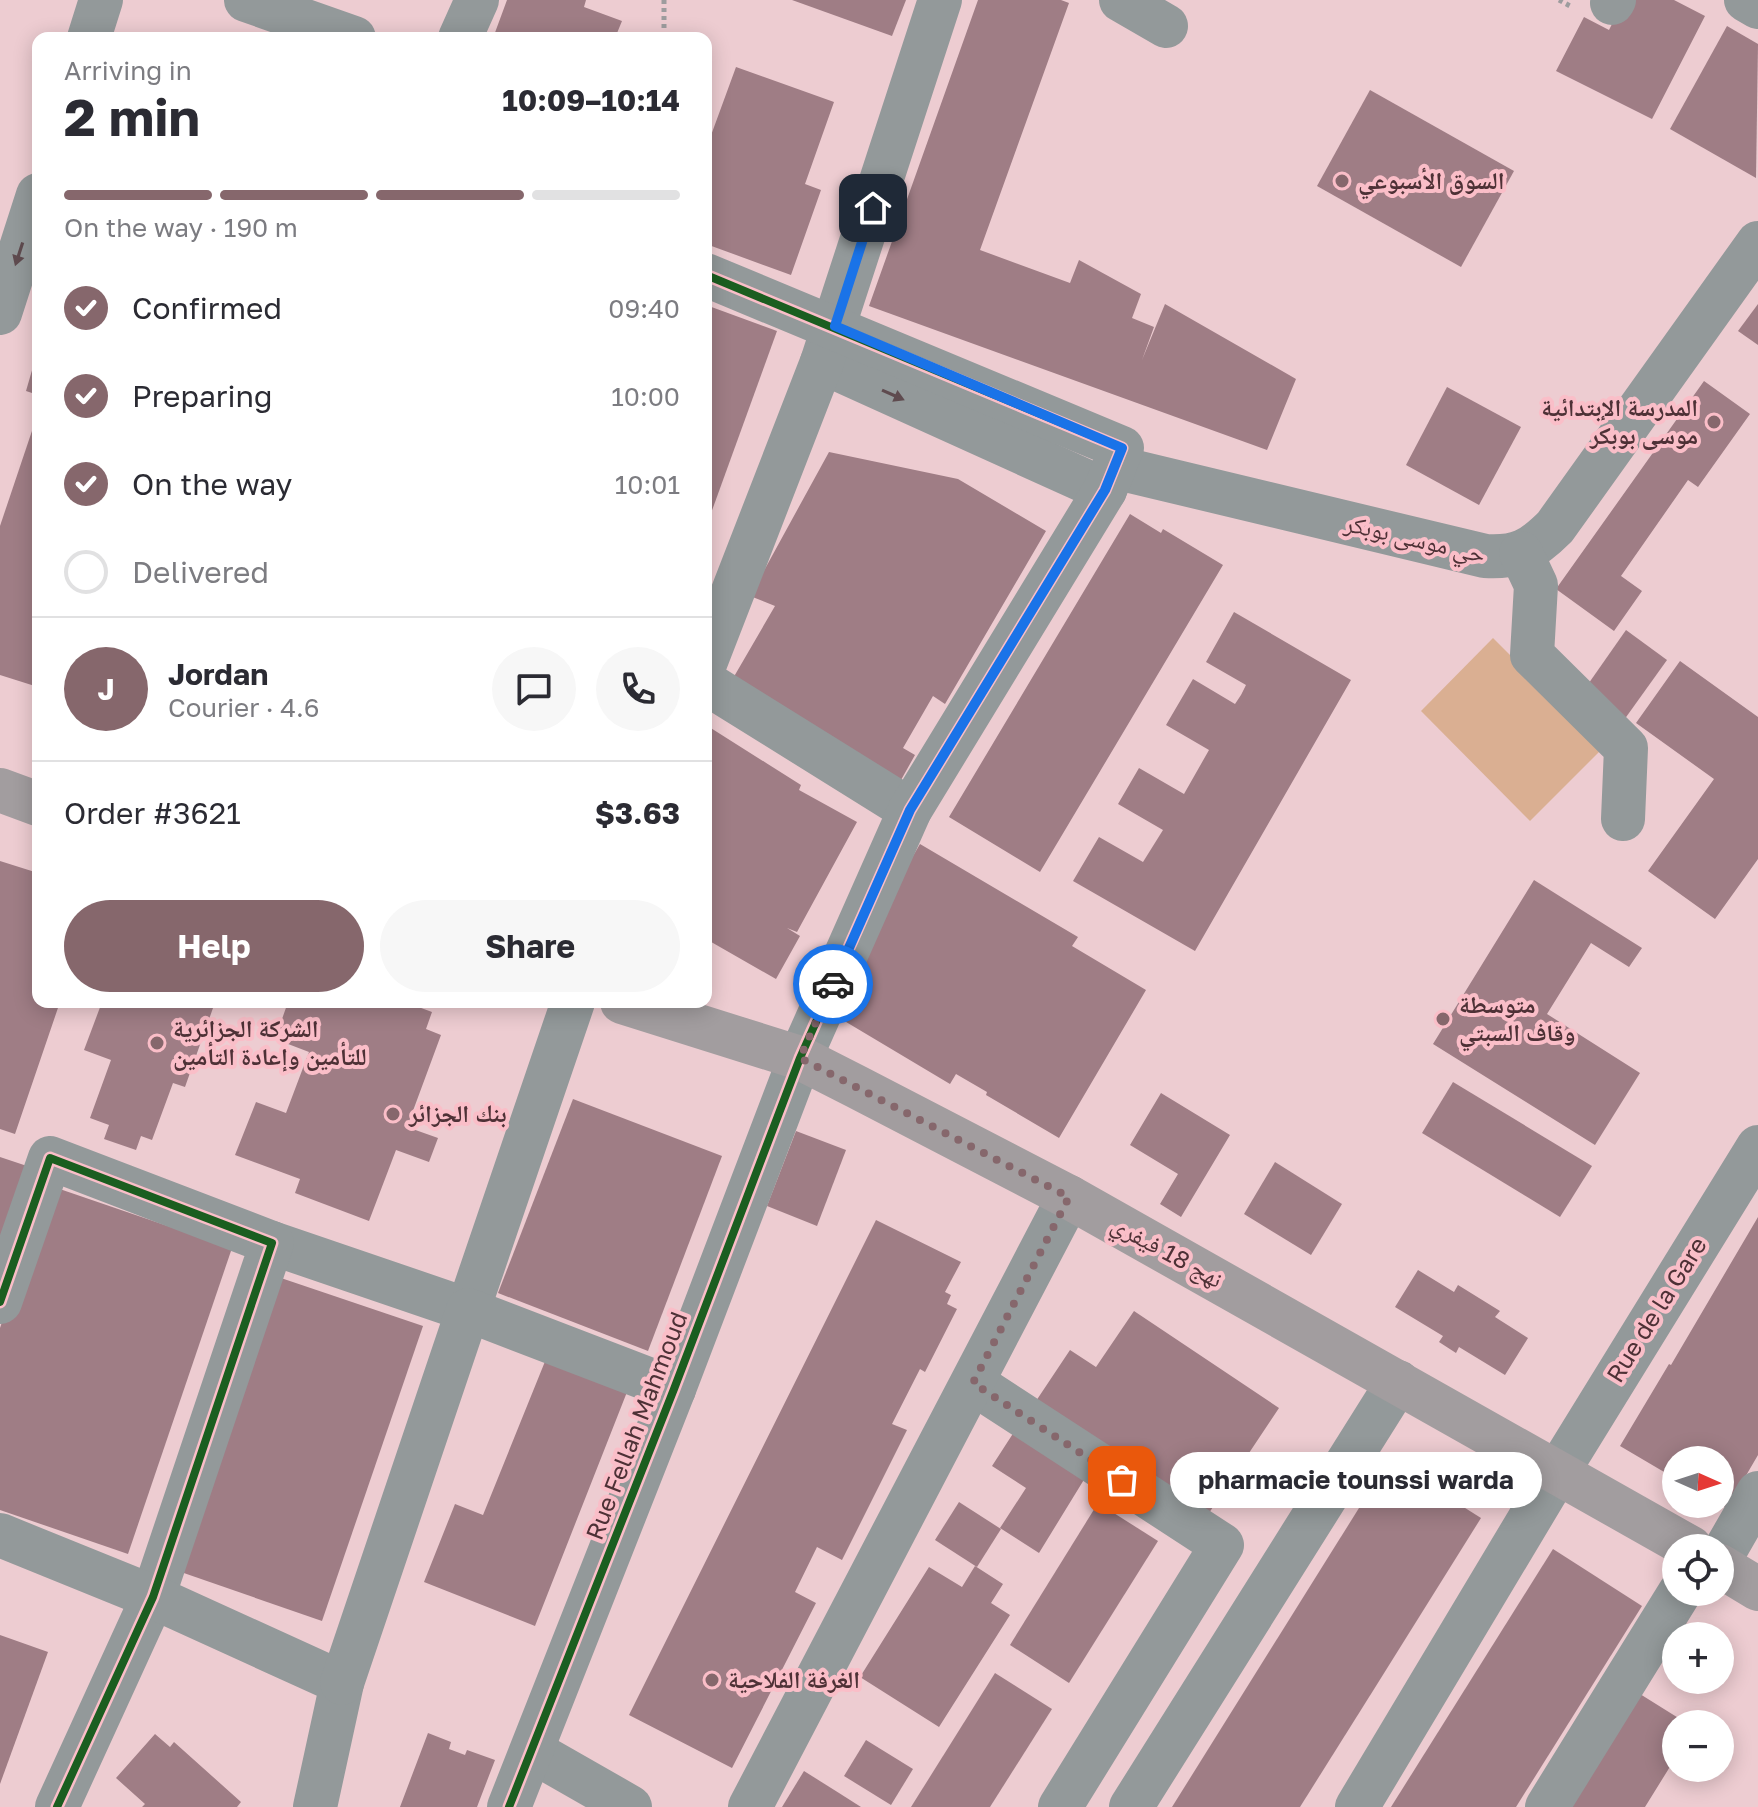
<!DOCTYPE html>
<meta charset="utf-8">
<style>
:root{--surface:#fff;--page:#f7f7f7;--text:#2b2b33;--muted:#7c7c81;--line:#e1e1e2;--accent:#86676c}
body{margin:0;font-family:"Golos Text","Noto Naskh Arabic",sans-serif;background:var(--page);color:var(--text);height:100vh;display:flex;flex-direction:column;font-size:30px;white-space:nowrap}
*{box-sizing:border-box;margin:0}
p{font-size:26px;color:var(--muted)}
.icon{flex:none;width:44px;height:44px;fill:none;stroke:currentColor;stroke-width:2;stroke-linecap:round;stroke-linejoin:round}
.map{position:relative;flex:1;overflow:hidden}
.details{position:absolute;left:32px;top:32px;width:680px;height:976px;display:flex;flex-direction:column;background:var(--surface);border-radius:16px;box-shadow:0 4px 20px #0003}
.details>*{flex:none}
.needle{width:52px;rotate:93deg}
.controls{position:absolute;left:1662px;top:1446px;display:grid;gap:16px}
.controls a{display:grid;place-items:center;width:72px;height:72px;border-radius:50%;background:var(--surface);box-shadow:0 4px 20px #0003;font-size:40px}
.pin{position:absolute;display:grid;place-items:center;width:68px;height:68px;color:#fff;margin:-34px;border-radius:16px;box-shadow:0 4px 12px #0006}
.courier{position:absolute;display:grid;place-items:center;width:80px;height:80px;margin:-40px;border:6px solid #1a73e8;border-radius:50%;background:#fff;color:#222;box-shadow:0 2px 10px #0007}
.bubble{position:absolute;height:56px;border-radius:28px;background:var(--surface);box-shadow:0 4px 20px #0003;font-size:26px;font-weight:700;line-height:56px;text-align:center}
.overview em{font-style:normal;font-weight:700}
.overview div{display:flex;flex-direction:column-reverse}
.overview{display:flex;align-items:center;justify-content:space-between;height:136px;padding:0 32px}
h1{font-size:52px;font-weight:700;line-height:60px}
.bar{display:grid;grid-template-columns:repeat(4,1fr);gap:12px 8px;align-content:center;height:96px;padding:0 32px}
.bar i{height:10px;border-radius:6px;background:var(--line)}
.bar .selected{background:var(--accent)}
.bar p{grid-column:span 4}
.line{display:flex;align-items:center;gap:20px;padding:0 32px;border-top:2px solid var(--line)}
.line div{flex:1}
.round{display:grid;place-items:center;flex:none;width:84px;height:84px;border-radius:42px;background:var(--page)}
ol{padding:0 32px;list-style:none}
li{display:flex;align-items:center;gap:24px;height:88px}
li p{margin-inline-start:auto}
li .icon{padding:8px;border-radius:50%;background:var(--accent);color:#fff;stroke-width:4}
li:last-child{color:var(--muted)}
li i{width:44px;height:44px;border:4px solid var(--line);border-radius:50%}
.action{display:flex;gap:16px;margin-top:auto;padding:16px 32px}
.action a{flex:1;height:92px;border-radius:48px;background:var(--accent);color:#fff;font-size:32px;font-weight:700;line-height:92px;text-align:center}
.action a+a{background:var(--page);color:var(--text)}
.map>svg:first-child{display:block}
</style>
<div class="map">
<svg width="1758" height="1807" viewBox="0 0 1758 1807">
<rect width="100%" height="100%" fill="#edccd1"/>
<polygon fill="#daaf92" points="1493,638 1603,748 1530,821 1421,711"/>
<g fill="#9f7d85">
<polygon points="507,0 586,0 584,7 622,21 615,38 493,38"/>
<polygon points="792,0 906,0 892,36"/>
<polygon points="978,0 1061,0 1069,3 980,250 1070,283 1079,260 1141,294 1132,318 1154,327 1142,360 1165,304 1296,379 1267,450 869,306"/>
<polygon points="1624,0 1674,0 1705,16 1652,119 1556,71 1584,17 1609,30"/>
<polygon points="1727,26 1758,44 1756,178 1670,129"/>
<polygon points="736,67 834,102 805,184 821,190 791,275 706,244 706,149"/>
<polygon points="1370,90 1514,171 1461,267 1317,186"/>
<polygon points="1758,304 1758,345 1738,331"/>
<polygon points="706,305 777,331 706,527"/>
<polygon points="37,353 38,353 38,395 26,391"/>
<polygon points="1704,381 1750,414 1698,487 1688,480 1621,576 1642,591 1614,631 1556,589"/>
<polygon points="1447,387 1521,427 1479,505 1406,465"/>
<polygon points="38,413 38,687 0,675 0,526"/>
<polygon points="829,452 958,479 1046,531 945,704 933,696 903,748 915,755 901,780 732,680 775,606 750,596"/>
<polygon points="1130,514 1161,533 1163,529 1223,565 1040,872 949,817"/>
<polygon points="1234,612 1351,680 1195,951 1073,881 1099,837 1143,862 1163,830 1118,804 1139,768 1184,794 1209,750 1166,725 1193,679 1235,704 1241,695 1246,685 1206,662"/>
<polygon points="1626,630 1667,660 1624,720 1584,690"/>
<polygon points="1680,661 1758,717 1758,859 1715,919 1648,871 1714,779 1636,723"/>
<polygon points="706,725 801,785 799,790 857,822 797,932 787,928 800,936 776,979 706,939"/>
<polygon points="920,844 1078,937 1072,946 1146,990 1059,1138 986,1095 987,1092 956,1074 950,1084 826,1010 851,962"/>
<polygon points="0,861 38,873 38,1002 60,1002 15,1134 0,1129"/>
<polygon points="1534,880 1642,948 1629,967 1591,943 1547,1014 1640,1073 1595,1145 1433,1044"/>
<polygon points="102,1002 202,1002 213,1008 185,1087 173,1083 152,1140 141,1136 136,1150 104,1139 109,1125 90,1118 111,1060 84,1050"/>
<polygon points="288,1002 405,1002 432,1012 426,1029 441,1035 407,1127 438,1138 429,1162 396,1150 369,1221 295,1193 300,1179 235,1155 256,1102 286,1113 309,1052 275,1039"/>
<polygon points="1453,1082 1592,1166 1560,1217 1422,1133"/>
<polygon points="1161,1093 1230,1135 1181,1217 1160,1204 1178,1174 1130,1145"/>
<polygon points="573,1099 722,1156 648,1351 498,1293"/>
<polygon points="796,1131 846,1150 817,1226 767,1206"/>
<polygon points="0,1157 39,1170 0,1245"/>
<polygon points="1275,1162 1342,1204 1311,1255 1244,1214"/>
<polygon points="48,1185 232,1248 128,1554 0,1510 0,1328"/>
<polygon points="1758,1217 1758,1455 1727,1508 1720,1505 1720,1460 1676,1460 1676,1479 1620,1446 1669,1364 1671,1365"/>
<polygon points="876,1220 961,1262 945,1292 951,1295 947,1304 957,1309 925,1372 920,1369 892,1424 907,1430 842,1560 817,1547 795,1592 816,1603 732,1768 629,1715"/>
<polygon points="1418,1270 1454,1292 1458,1285 1500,1311 1495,1317 1528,1338 1505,1375 1459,1347 1456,1353 1439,1342 1443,1336 1395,1307"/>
<polygon points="278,1277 423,1326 322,1621 178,1571"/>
<polygon points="1134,1311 1279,1408 1203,1522 1034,1404 1070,1350 1096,1367"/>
<polygon points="546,1359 627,1392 535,1626 424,1582 455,1504 483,1515"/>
<polygon points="1014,1432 1085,1478 1039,1553 1000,1528 1026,1488 992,1466"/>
<polygon points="1389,1460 1481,1518 1376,1686 1300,1807 1172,1807"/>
<polygon points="959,1502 1001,1529 977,1567 935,1540"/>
<polygon points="1098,1503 1158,1541 1069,1683 1010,1645"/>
<polygon points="1553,1549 1642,1606 1516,1807 1391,1807"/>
<polygon points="975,1566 1003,1584 991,1603 1010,1615 939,1727 860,1677 929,1567 962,1587"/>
<polygon points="0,1635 48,1652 0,1784"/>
<polygon points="995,1673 1052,1709 990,1807 911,1807"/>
<polygon points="1632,1689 1688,1724 1676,1724 1676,1757 1645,1807 1559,1807"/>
<polygon points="428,1733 451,1742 449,1749 465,1755 467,1750 495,1760 477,1807 400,1807"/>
<polygon points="155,1734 170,1747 174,1742 241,1802 237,1807 142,1807 145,1804 116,1778"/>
<polygon points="866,1740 913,1769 891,1805 844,1776"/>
<polygon points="804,1771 839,1793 861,1807 782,1807"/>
</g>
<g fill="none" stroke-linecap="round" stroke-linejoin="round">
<g stroke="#9d9c9e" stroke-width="5" stroke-dasharray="4 4" stroke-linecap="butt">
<polyline points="664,0 664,38"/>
<polyline points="1559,0 1572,7"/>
</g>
<g stroke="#93999a" stroke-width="44">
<polyline points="246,0 354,38"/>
<polyline points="1121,0 1166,26"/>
<polyline points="1746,0 1758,7"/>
<polyline points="1612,3 1614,0"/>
<polyline points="89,38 101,0"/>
<polyline points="460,38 477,0"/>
<polyline points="0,313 38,195"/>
<polyline points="822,362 1105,490"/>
<path d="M1114 467 1485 556C1518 558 1532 550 1555 527L1758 243"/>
<polyline points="1521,553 1536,585 1532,655 1626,748 1623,819"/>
<polyline points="706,661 822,362 940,0"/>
<polyline points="706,683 910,810"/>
<polyline points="272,1243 468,1310 573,1002"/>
<polyline points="0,1302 50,1158 272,1243 153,1597 57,1807"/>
<polyline points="973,1383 1222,1545 1060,1807"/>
<polyline points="0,1535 153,1597 342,1683 315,1807"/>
<polyline points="1720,1559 1758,1493"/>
<polyline points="342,1683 468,1310 674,1389"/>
<polyline points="532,1751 630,1807"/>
<polyline points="509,1807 674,1389 800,1058 910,810 1105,490 1122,448 706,275"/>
<polyline points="750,1807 1069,1197"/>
<polyline points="1131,1807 1398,1382"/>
<polyline points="1357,1807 1557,1473 1758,1147"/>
<polyline points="1547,1807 1680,1592"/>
</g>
<g stroke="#a29d9f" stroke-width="44">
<polyline points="0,790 38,804"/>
<polyline points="622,1002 800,1058 857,1087 1069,1197 1691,1548"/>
<polyline points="1720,1566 1758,1589"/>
</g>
<defs>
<g id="cycleway">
<polyline points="0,1302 50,1158 272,1243 153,1597 57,1807"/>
<polyline points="509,1807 674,1389 800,1058 910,810 1105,490 1122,448 706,275"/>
</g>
</defs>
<use href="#cycleway" stroke="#fabec8" stroke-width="13"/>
<use href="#cycleway" stroke="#1b5e20" stroke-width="8"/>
</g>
<defs><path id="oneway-solid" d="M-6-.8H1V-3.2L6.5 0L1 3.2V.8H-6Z" transform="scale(2)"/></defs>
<g fill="#5f4b4f">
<use href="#oneway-solid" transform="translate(19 254) rotate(108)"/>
<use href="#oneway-solid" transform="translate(893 395) rotate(24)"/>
</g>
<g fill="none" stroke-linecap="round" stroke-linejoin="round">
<polyline stroke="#86676c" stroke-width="8" stroke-dasharray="0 14.4" points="833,984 800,1058 1069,1197 973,1383 1122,1480"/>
<polyline stroke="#1a73e8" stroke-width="10" points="833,984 910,810 1105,490 1122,448 835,326 873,208"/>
</g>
<g fill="#86676c" stroke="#fabec8" stroke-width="3">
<circle cx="1342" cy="181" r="8"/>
<circle cx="1714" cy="422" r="8"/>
<circle cx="1443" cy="1019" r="8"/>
<circle cx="157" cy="1043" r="8"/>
<circle cx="393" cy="1114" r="8"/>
<circle cx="712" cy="1680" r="8"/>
</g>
<g text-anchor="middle" stroke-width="8" stroke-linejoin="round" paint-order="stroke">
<g font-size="24" font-weight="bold" fill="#4e3136" stroke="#fabec8" text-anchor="start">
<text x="1358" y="189">السوق الأسبوعي</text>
<text x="1698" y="416" text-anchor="end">المدرسة الإبتدائية<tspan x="1698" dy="28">موسى بوبكر</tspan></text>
<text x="1459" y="1013">متوسطة<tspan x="1459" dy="28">وقاف السبتي</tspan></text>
<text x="173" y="1037">الشركة الجزائرية<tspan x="173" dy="28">للتأمين وإعادة التأمين</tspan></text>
<text x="409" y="1122">بنك الجزائر</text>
<text x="728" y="1688">الغرفة الفلاحية</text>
</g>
<g font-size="24" fill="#4e3136" stroke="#fabec8">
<text transform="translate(1415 539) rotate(13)" y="8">حي موسى بوبكر</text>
<text transform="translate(1167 1252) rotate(29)" y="8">نهج 18 فيفري</text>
<text transform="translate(1657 1310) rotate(-58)" y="8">Rue de la Gare</text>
<text transform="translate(637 1426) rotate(-69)" y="8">Rue Fellah Mahmoud</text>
</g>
</g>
</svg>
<div class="controls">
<a><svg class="needle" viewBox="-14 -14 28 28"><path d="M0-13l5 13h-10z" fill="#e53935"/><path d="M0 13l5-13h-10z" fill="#7c7c81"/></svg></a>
<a><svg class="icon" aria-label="locate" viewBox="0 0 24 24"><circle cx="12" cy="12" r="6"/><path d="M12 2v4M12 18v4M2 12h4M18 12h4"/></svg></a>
<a>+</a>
<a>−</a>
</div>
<div class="pin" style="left:1122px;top:1480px;background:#ea580c"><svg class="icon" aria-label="bag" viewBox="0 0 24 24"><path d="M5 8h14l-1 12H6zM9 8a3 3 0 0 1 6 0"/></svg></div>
<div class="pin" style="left:873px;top:208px;background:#1f2937"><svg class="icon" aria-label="home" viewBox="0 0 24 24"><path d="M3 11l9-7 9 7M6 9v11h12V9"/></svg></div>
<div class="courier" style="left:833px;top:984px"><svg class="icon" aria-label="car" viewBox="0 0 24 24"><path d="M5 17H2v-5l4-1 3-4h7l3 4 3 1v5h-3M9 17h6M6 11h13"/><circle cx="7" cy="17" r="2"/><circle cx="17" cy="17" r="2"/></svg></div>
<div class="bubble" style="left:1170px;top:1452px;width:372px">pharmacie tounssi warda</div>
<section class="details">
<div class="overview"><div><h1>2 min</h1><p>Arriving in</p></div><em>10:09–10:14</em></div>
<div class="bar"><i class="selected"></i><i class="selected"></i><i class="selected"></i><i></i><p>On the way · 190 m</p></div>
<ol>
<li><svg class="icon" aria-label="check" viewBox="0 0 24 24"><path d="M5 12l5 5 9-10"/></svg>Confirmed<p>09:40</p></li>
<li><svg class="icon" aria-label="check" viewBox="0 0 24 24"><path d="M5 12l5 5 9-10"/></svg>Preparing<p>10:00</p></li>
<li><svg class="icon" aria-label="check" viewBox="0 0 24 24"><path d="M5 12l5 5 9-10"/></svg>On the way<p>10:01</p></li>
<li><i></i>Delivered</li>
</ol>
<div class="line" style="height:144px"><b class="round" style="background:var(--accent);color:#fff">J</b><div><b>Jordan</b><p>Courier · 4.6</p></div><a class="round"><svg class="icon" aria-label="chat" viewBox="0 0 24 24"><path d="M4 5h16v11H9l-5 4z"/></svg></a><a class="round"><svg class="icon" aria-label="phone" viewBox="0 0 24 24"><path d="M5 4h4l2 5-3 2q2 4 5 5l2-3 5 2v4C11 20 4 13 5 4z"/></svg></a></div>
<div class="line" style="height:104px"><div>Order #3621</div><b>$3.63</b></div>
<div class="action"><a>Help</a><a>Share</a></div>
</section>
</div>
